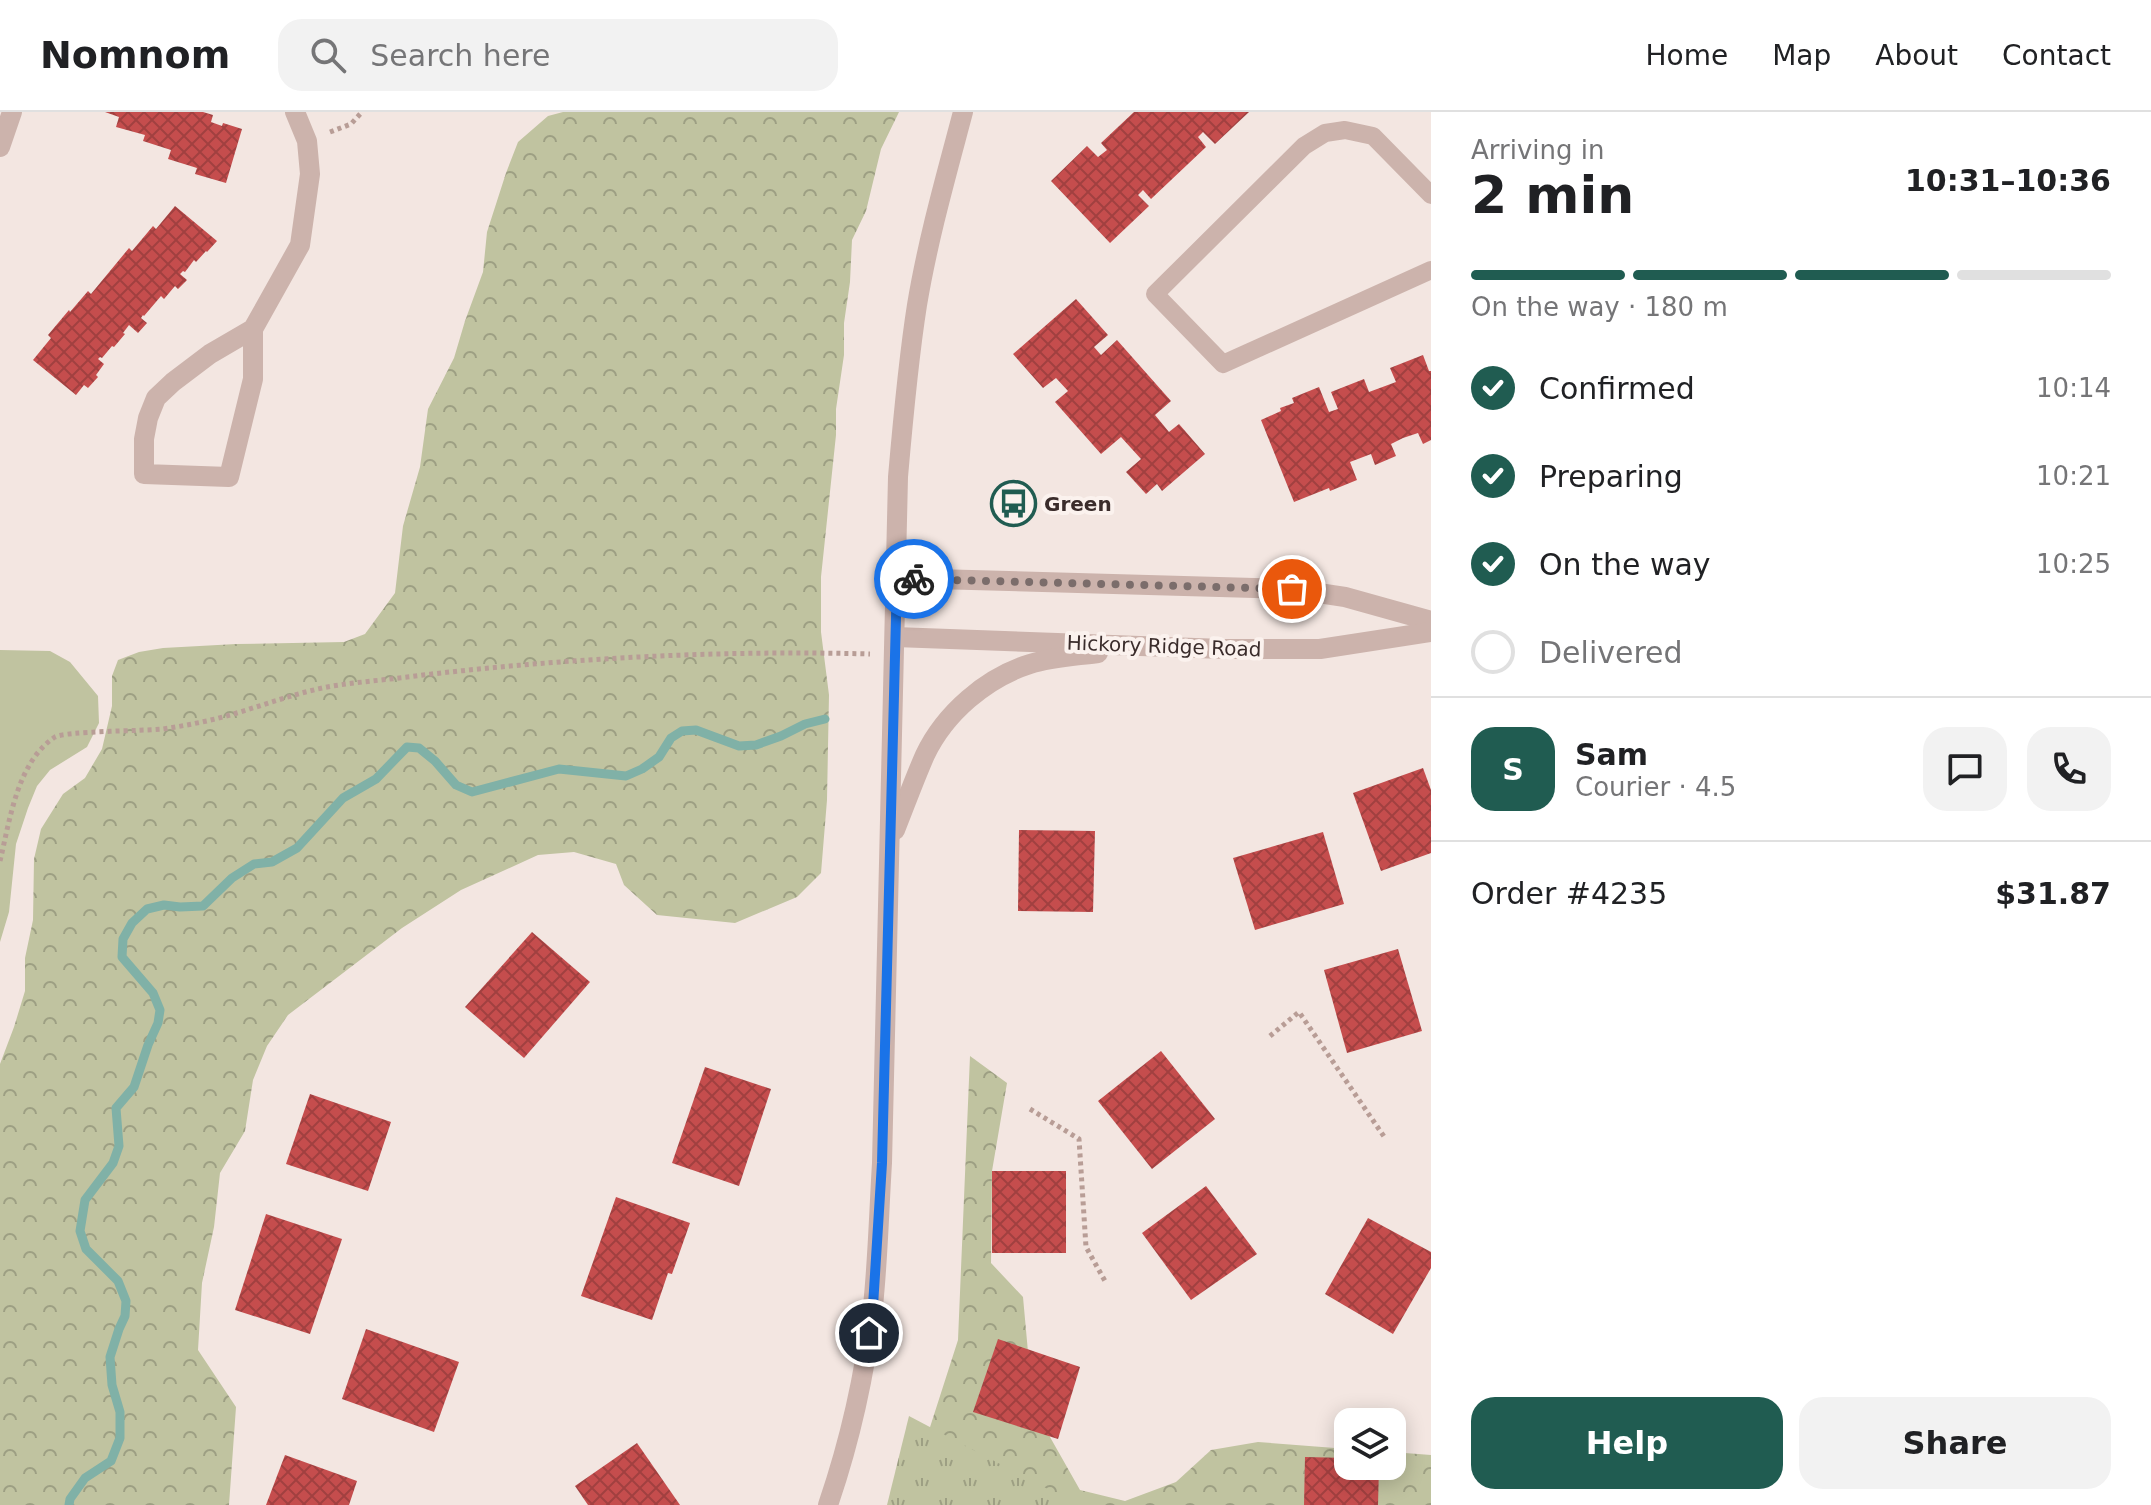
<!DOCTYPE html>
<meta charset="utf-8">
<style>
:root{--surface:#fff;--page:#f2f2f2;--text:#202124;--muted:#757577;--line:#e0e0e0;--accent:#205c51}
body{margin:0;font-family:"DejaVu Sans",sans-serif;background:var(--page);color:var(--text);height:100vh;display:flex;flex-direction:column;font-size:30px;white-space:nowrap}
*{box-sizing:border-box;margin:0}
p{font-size:26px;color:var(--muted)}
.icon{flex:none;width:44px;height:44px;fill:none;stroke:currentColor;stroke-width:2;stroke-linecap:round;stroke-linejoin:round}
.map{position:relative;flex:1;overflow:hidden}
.sheet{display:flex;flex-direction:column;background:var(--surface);width:720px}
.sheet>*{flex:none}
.fabs{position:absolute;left:1334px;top:1296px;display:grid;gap:16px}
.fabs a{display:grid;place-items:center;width:72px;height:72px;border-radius:16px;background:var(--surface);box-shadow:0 4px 20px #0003;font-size:40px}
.pin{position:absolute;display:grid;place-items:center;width:68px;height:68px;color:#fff;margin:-34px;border:4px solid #fff;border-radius:50%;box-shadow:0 2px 8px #0007}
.courier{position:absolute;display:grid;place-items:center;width:80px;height:80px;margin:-40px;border:6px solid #1a73e8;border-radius:50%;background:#fff;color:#222;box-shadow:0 2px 10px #0007}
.overview em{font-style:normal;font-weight:800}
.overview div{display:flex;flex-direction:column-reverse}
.overview{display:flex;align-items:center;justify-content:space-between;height:136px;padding:0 40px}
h1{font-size:52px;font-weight:800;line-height:60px}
.bar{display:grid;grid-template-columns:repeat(4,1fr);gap:12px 8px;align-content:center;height:96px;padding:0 40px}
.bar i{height:10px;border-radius:6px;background:var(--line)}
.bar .current{background:var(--accent)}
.bar p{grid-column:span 4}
.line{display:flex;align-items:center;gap:20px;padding:0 40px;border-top:2px solid var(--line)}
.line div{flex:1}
.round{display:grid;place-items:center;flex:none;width:84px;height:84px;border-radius:24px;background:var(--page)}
ol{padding:0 40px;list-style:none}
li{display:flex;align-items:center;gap:24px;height:88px}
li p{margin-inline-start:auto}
li .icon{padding:8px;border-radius:50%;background:var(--accent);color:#fff;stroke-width:4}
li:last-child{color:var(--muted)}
li i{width:44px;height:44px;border:4px solid var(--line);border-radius:50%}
.action{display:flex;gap:16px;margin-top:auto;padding:16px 40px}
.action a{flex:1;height:92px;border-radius:24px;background:var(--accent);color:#fff;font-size:32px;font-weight:800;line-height:92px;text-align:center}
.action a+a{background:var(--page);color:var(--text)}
header{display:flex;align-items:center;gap:48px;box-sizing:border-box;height:112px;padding:0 40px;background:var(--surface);border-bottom:2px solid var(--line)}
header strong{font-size:38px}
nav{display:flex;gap:44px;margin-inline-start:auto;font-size:28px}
.search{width:560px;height:72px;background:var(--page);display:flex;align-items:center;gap:20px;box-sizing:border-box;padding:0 28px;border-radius:24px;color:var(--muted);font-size:30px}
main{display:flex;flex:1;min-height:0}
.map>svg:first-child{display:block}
</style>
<header>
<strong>Nomnom</strong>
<div class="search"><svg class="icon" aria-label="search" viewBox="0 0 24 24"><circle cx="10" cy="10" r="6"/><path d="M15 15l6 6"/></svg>Search here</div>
<nav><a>Home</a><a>Map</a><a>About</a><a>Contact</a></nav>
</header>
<main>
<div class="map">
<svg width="1431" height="1393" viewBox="0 0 1431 1393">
<defs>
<pattern id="forest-crowns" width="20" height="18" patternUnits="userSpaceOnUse" patternTransform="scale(2)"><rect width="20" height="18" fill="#c0c3a0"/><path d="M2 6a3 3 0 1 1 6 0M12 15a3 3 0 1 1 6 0" fill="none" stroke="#9d9f83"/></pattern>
<pattern id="park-tufts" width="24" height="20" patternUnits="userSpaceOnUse" patternTransform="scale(2)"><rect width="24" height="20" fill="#c0c3a0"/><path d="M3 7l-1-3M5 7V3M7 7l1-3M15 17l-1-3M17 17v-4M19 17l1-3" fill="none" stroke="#9d9f83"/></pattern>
<pattern id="building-cross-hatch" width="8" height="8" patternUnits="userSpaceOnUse" patternTransform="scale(2)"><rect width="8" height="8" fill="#c54d4d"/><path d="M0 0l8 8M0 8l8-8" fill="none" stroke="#a14040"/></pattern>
</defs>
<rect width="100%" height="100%" fill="#f3e6e1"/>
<polygon fill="#c0c3a0" points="0,538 50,539 70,550 98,584 99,611 87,635 50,658 37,674 28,696 16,732 9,800 0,830"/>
<g fill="url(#forest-crowns)">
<polygon points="563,0 899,0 881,37 866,99 852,128 850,170 844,211 844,243 836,297 836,323 821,465 821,520 829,583 827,688 821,761 797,785 735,811 657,803 624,773 616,752 574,740 538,743 461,778 402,816 288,903 267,934 253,968 245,1019 220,1061 214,1115 202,1171 198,1238 236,1295 229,1393 0,1393 0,952 14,915 25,879 25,846 33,808 34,747 41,717 63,682 85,666 102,637 112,594 112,564 118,548 139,540 163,536 236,532 344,530 365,522 395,481 403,414 420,355 428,297 454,246 465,209 483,160 487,120 506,61 518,30 548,4"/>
<polygon points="970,944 1007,971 992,1059 991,1151 1023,1185 1033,1295 1080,1378 1125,1389 1176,1370 1211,1338 1258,1330 1348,1337 1348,1354 1392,1354 1392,1340 1431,1343 1431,1393 905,1393 958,1228"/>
</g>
<polygon fill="url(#park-tufts)" points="909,1304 1078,1393 887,1393"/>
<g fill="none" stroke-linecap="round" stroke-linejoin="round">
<polyline stroke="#80b1a7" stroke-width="9" points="69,1393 70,1387 85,1366 111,1349 120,1326 120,1300 112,1273 110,1245 119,1217 125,1204 126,1189 118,1169 86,1137 80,1119 85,1088 113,1051 119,1034 116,996 134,975 148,933 158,911 160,898 153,881 122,845 123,827 132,811 147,797 164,793 180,795 203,794 232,766 254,752 272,750 297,736 343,686 376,667 407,635 419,636 435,649 456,673 472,680 559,657 626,664 642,657 659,645 671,626 682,619 696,618 739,634 756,633 781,624 805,612 825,607"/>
</g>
<g fill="url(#building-cross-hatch)">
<polygon points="105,0 203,0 213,3 211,10 222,14 223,11 242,17 226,71 195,62 197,56 168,47 171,38 143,29 145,23 116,15 119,5"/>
<polygon points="1134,0 1249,0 1215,32 1203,20 1198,25 1206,35 1151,87 1143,78 1138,83 1149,94 1110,131 1051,69 1087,34 1098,45 1107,38 1101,31"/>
<polygon points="175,94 217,129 207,140 206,139 196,150 194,148 185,160 183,159 180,162 187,168 178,177 175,174 164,187 161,184 144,204 143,203 141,206 147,211 138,221 129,213 123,221 125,222 114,235 112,234 102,246 100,245 98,247 104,252 96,263 98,265 88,276 84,273 76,283 33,248 51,226 48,223 69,198 70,200 88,179 91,182 129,136 132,139 153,114 156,117"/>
<polygon points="1076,187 1108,223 1094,235 1101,243 1117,228 1171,289 1155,303 1169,320 1179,312 1205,342 1162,379 1157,372 1146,382 1126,360 1141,347 1121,325 1101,342 1055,290 1068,279 1056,266 1043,276 1013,242"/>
<polygon points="1423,243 1429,259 1431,259 1431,328 1423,332 1418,321 1403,326 1391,332 1396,344 1375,353 1371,342 1350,350 1357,368 1330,379 1329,376 1294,390 1261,308 1281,299 1280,296 1294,291 1292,286 1319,275 1329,300 1338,297 1331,280 1364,267 1369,280 1396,270 1390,256"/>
<polygon points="1423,656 1431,678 1431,741 1381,759 1353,681"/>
<polygon points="1019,718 1095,719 1093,800 1018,799"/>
<polygon points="1323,720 1344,792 1255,818 1233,746"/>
<polygon points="532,820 590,870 524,946 465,895"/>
<polygon points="1398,837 1422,919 1347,941 1324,858"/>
<polygon points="1161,939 1215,1007 1152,1057 1098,989"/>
<polygon points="705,955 771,977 739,1074 672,1051"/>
<polygon points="310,982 391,1010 368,1079 286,1052"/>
<rect x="992" y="1059" width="74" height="82"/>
<polygon points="1206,1074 1257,1142 1191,1188 1142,1121"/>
<polygon points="616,1085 690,1111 672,1162 668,1161 652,1208 581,1184"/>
<polygon points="266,1102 342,1127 310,1222 235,1198"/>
<polygon points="1368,1106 1431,1140 1431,1156 1393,1222 1325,1182"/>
<polygon points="366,1217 459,1250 434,1320 342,1287"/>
<polygon points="998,1227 1080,1255 1058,1327 973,1300"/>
<polygon points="637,1331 680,1393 588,1393 575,1374"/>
<polygon points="285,1343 357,1369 349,1393 266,1393"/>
<polygon points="1305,1345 1348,1346 1348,1354 1379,1354 1378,1393 1304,1393"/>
</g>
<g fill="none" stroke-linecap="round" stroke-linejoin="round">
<g stroke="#b89d96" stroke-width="5" stroke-dasharray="4 4" stroke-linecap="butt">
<polyline points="330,20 351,12 362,0"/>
<path d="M0 749C10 708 17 650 55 625 65 619 144 619 163 617 189 613 215 608 240 600 273 590 305 578 339 573 367 569 395 567 423 563 571 546 720 538 870 542"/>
<polyline points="1270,924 1299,900 1385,1026"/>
<polyline points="1030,997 1079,1027 1086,1135 1105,1169"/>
</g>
<polyline stroke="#ccb3ac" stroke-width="18" points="1431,83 1373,24 1345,18 1325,21 1304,34 1155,182 1223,252 1431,158"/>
<g stroke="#ccb3ac" stroke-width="20">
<polyline points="0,35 12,0"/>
<polyline points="253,217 253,267 229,365 144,362 144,327 148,306 156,286 173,270 210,242 253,217 300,133 310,62 307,29 295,0"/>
</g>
<g stroke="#ccb3ac" stroke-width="20">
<polyline points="897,466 1292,477 1345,485 1431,509"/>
<polyline points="895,525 1223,537 1320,537 1431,520"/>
<path d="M895 718C905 693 914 668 925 643 945 601 986 566 1030 552 1051 545 1076 544 1098 541"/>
<path d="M828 1393C850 1329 865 1261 873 1194 878 1146 879 1099 882 1051L898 365C903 307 908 250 917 193 928 127 946 64 963 0"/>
</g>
</g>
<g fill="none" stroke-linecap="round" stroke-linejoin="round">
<polyline stroke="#7b6d6b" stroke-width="8" stroke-dasharray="0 14.4" points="914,467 1292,477"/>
<polyline stroke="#1a73e8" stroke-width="10" points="869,1221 873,1194 882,1051 897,466 914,467"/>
</g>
<defs>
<symbol id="bus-ring" viewBox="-11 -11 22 22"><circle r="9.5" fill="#fbf2ee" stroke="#205c51" stroke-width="1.5"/><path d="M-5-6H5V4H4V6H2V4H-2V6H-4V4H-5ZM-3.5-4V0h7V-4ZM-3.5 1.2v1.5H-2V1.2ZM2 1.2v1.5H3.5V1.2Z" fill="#205c51"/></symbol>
</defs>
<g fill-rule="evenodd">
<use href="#bus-ring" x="988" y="366" width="51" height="51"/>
</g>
<g text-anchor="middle" stroke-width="8" stroke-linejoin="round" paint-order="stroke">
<g font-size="20" font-weight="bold" fill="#3a2c2b" stroke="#fbf2ee" text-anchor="start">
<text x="1044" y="399">Green</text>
</g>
<g font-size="20" fill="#3a2c2b" stroke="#fbf2ee">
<text transform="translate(1164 534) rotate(2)" y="7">Hickory Ridge Road</text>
</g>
</g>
</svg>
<div class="fabs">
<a><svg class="icon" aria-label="layers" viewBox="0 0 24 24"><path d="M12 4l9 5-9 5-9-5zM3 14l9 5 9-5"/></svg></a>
</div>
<div class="pin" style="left:1292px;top:477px;background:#ea580c"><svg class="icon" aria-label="bag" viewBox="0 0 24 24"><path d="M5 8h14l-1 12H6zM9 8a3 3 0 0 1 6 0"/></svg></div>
<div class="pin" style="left:869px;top:1221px;background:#1f2937"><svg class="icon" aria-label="home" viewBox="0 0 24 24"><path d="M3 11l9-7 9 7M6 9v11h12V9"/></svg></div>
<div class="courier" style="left:914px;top:467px"><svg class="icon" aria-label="bike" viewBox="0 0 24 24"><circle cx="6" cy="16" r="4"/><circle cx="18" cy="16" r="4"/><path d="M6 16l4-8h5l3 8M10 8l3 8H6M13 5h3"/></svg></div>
</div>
<section class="sheet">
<div class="overview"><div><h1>2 min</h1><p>Arriving in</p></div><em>10:31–10:36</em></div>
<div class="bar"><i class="current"></i><i class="current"></i><i class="current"></i><i></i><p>On the way · 180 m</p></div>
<ol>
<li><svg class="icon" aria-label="check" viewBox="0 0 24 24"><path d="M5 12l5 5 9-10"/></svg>Confirmed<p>10:14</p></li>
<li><svg class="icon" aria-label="check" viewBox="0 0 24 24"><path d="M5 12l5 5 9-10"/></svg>Preparing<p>10:21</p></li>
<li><svg class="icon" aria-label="check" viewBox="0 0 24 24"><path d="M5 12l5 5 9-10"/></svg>On the way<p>10:25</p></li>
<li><i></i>Delivered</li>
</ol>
<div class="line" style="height:144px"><b class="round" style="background:var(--accent);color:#fff">S</b><div><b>Sam</b><p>Courier · 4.5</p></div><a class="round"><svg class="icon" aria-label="chat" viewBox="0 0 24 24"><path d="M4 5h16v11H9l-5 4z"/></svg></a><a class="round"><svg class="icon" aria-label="phone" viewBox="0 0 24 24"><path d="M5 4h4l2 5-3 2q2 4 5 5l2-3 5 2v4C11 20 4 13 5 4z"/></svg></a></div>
<div class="line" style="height:104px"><div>Order #4235</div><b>$31.87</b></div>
<div class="action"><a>Help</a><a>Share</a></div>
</section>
</main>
